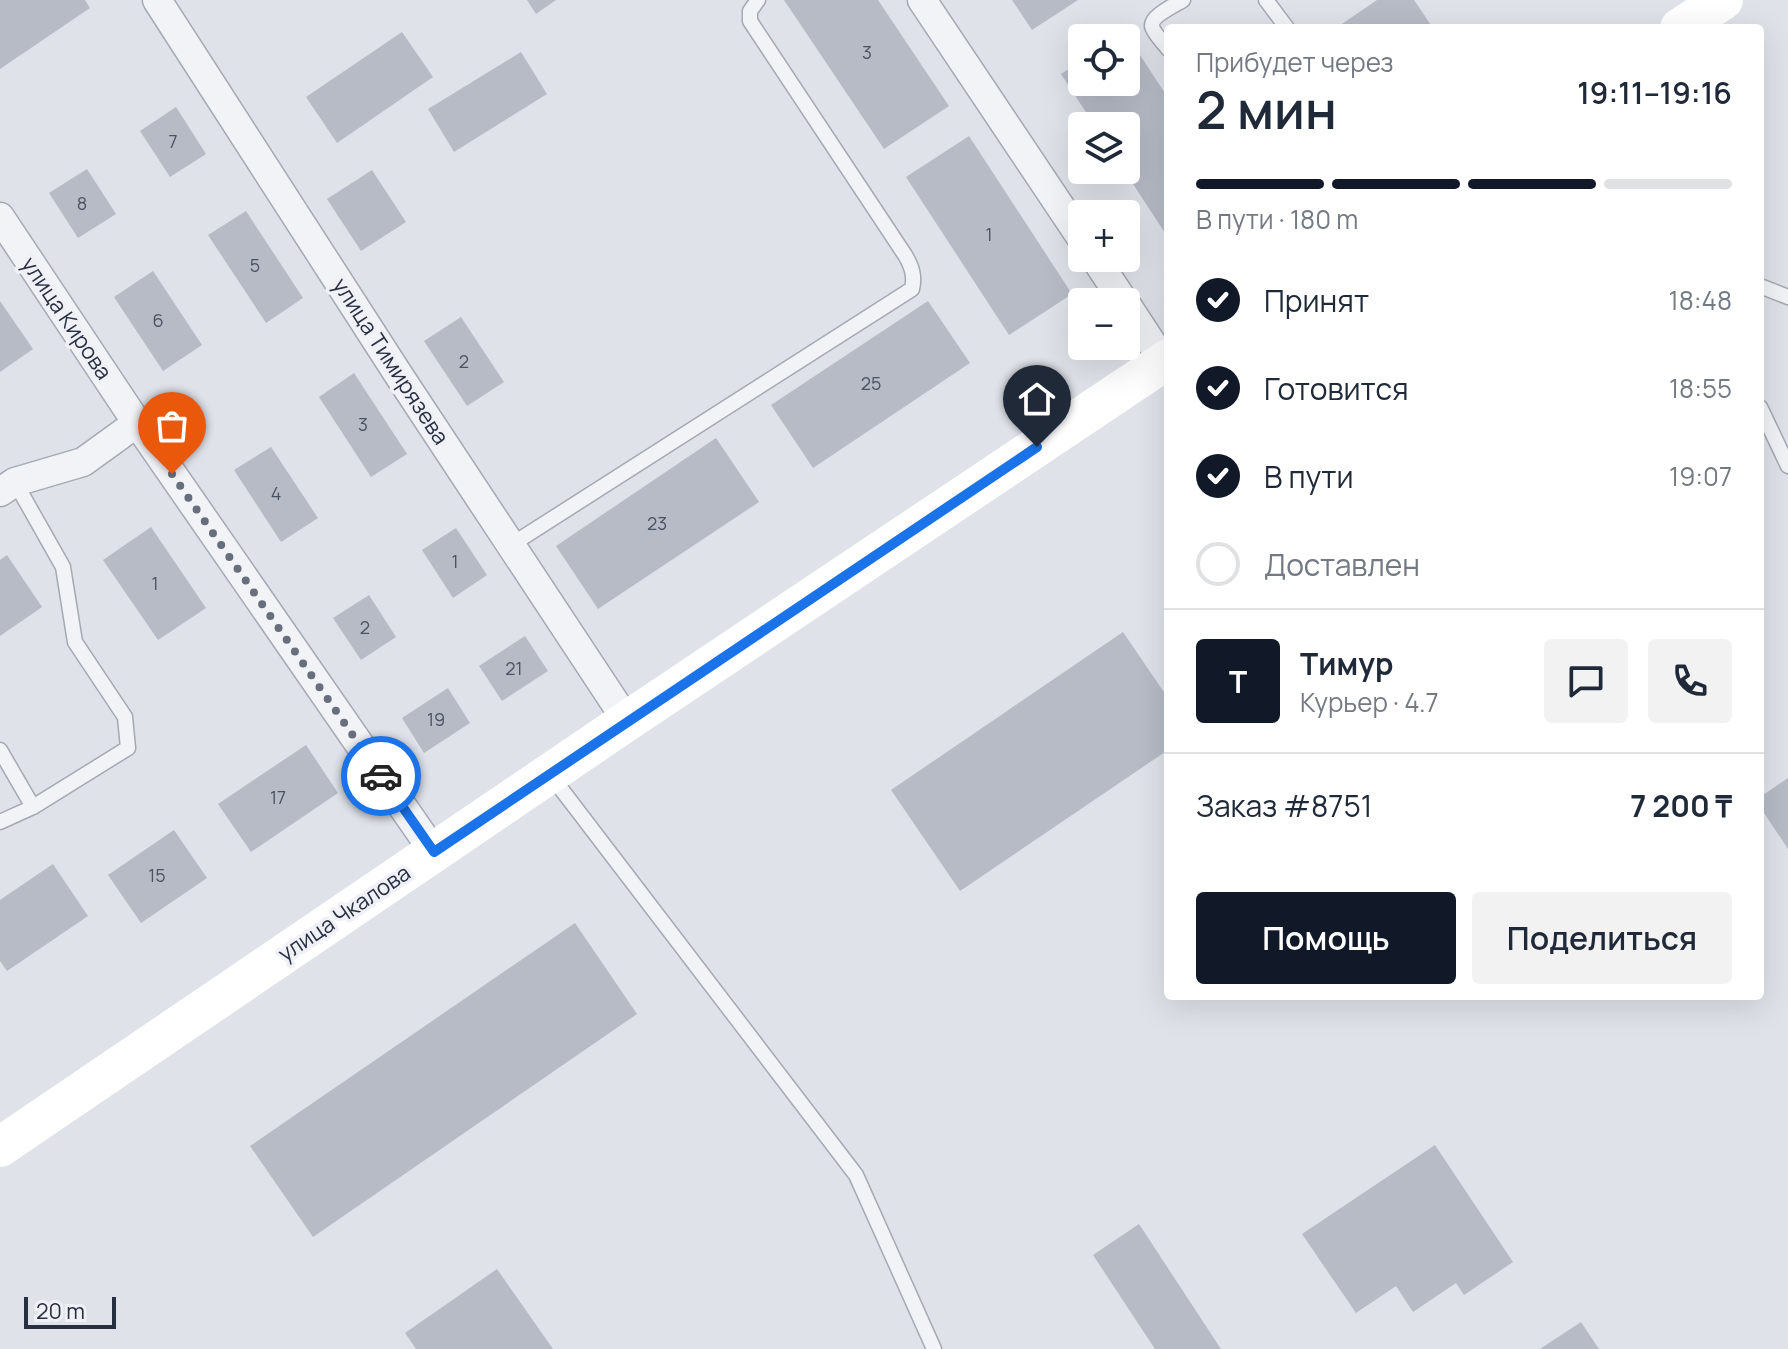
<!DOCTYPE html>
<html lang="ru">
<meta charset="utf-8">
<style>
:root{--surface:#fff;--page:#f2f2f3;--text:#1f2937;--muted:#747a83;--line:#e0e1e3;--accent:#111827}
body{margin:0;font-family:Manrope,sans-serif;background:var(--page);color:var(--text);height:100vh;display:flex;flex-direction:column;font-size:30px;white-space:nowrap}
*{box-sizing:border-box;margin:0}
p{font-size:26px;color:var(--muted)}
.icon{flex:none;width:44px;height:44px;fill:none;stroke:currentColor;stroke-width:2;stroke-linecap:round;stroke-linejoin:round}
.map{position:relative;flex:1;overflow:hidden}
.panel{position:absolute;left:1164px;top:24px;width:600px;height:976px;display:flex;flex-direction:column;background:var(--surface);border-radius:8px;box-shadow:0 8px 32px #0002}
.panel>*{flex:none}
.controls{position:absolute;left:1068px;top:24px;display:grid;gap:16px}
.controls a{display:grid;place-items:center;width:72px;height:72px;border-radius:8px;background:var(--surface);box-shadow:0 8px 32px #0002;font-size:40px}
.scale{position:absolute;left:24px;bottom:20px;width:92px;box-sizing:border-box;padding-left:8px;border:4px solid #272f41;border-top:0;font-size:22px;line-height:28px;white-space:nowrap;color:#272f41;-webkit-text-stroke:6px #eff1f7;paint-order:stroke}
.pin{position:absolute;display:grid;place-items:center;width:68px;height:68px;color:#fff;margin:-82px -34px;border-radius:50% 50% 50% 0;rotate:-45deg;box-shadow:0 0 8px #0007}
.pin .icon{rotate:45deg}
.courier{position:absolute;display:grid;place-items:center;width:80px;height:80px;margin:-40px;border:6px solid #1a73e8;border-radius:50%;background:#fff;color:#222;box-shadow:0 2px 10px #0007}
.headline em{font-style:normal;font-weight:600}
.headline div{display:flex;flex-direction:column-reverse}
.headline{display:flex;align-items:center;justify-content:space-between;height:136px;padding:0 32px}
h1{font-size:52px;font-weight:600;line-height:60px}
.bar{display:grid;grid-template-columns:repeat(4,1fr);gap:12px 8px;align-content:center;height:96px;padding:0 32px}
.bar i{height:10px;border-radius:6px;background:var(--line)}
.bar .selected{background:var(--accent)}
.bar p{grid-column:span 4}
.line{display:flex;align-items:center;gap:20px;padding:0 32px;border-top:2px solid var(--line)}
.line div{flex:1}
.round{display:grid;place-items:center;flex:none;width:84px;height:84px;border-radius:8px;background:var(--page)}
ol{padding:0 32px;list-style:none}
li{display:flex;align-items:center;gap:24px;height:88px}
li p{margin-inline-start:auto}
li .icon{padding:8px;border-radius:50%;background:var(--accent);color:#fff;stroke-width:4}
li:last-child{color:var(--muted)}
li i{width:44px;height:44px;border:4px solid var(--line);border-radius:50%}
.cta{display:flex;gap:16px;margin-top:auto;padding:16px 32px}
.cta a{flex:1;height:92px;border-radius:8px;background:var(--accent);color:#fff;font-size:32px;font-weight:600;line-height:92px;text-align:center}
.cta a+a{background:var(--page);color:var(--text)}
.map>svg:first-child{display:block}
</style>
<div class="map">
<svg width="1788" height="1349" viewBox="0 0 1788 1349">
<rect width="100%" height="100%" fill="#dfe2e9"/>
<g fill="#b6bbc6">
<polygon points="0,0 85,0 90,8 0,69"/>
<polygon points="527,0 556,0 536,14"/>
<polygon points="784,0 878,0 949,106 884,149"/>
<polygon points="1012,0 1078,0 1032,30"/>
<polygon points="1377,0 1414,0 1433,28 1336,28"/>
<polygon points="402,32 433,77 337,143 306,97"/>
<polygon points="1125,32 1168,98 1168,230 1165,233 1124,170 1126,170 1126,126 1095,126 1061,74 1082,60 1082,82 1126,82 1126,38 1116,38"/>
<polygon points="521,52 547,94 454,152 428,109"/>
<polygon points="176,107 206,154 170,177 140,131"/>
<polygon points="969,136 1072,294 1009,335 906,177"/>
<polygon points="87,169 116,214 78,238 49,193"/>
<polygon points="372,170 406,222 361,251 327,199"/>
<polygon points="246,211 303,298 266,323 208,235"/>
<polygon points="153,271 202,345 163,371 114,297"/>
<polygon points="0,301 33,349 0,372"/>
<polygon points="928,301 970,363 813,468 771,405"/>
<polygon points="461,317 504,382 467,406 424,341"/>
<polygon points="354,373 407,454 371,477 319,397"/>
<polygon points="716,438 759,502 598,609 556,546"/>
<polygon points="271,447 318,518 281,542 234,470"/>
<polygon points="151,527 206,608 158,640 103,560"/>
<polygon points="456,528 487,575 453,598 422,550"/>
<polygon points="7,555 42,607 0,636 0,560"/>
<polygon points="369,595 396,637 361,660 333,618"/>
<polygon points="1123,632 1168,698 1168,750 960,891 891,790"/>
<polygon points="525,636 548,671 502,701 479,666"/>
<polygon points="448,688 470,723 424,753 402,718"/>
<polygon points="306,745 338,793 251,852 218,804"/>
<polygon points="1788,778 1788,849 1760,807 1760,797"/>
<polygon points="174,830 207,878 141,923 108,875"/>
<polygon points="53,864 88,916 7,971 0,961 0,900"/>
<polygon points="575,923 637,1014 313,1237 250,1146"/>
<polygon points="1435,1145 1513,1262 1464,1295 1456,1283 1413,1312 1396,1286 1356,1313 1302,1234"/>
<polygon points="1139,1224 1221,1349 1155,1349 1093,1255"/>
<polygon points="497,1269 553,1349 416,1349 405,1333"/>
<polygon points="1581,1322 1599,1349 1540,1349"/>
</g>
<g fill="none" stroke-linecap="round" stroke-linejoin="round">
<defs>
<g id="lane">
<polyline points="1266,0 1287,28"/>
<path d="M1168 49C1164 43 1153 33 1152 26 1151 16 1175 5 1183 0"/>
<polyline points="1760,286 1788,297"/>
<polyline points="1760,407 1788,466"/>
<path d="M511 545 912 289C915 276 912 267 905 255L750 21V11L758 0"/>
<polyline points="0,750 33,807"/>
<polyline points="552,777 856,1175 934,1349"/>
<polyline points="0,822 33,807 128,748 125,717 75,642 63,567 15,482"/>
</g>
<g id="street">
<polyline points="157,0 398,374 627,721"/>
<polyline points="922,0 1082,239"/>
<polyline points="0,217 137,423 434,852"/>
<polyline points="1095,258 1124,302"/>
<polyline points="1126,304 1164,362"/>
<polyline points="0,492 15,482 83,462 137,423"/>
</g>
</defs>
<use href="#lane" stroke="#a4a9b3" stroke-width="17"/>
<use href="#street" stroke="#a4a9b3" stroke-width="31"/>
<use href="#lane" stroke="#f2f3f7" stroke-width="14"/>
<use href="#street" stroke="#f2f3f7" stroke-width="28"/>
<g stroke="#fff" stroke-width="40">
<polyline points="1680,28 1723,0"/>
<polyline points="0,1147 627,721 1168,359"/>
</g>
</g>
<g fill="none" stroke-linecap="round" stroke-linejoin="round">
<polyline stroke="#676e7c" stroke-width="8" stroke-dasharray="0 14.4" points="172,474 381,776"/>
<polyline stroke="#1a73e8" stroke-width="10" points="381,776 434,852 1037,447"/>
</g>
<g text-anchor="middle" stroke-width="7" stroke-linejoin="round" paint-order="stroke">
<g font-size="18" fill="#4b5262">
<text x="867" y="59">3</text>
<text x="173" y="148">7</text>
<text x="82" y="210">8</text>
<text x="989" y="241">1</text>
<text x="255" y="272">5</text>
<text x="158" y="327">6</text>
<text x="464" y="368">2</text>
<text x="871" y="390">25</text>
<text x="363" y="431">3</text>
<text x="276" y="500">4</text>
<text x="657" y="530">23</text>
<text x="455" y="568">1</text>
<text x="155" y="590">1</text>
<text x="365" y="634">2</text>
<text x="514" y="675">21</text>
<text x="436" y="726">19</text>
<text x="278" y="804">17</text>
<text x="157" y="882">15</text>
</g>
<g font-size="22" fill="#272f41" stroke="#eff1f7">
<text transform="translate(67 318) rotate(56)" y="8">улица Кирова</text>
<text transform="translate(391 361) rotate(57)" y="8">улица Тимирязева</text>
<text transform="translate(344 913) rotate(-34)" y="8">улица Чкалова</text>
</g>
</g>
</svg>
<div class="controls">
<a><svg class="icon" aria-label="locate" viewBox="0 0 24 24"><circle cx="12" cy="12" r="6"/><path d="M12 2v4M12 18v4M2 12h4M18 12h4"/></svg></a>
<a><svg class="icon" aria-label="layers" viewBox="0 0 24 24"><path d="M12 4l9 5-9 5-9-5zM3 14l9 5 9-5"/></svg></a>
<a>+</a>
<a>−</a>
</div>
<div class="scale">20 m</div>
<div class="pin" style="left:172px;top:474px;background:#ea580c"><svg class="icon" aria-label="bag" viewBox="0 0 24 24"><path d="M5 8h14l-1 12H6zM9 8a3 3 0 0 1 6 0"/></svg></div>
<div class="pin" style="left:1037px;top:447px;background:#1f2937"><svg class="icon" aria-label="home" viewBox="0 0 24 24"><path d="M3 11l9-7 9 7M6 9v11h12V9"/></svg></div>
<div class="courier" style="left:381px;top:776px"><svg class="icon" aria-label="car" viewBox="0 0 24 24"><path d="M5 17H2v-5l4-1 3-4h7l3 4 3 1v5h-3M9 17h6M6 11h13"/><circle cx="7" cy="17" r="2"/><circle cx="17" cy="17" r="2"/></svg></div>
<section class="panel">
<div class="headline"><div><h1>2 мин</h1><p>Прибудет через</p></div><em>19:11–19:16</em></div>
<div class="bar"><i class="selected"></i><i class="selected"></i><i class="selected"></i><i></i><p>В пути · 180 m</p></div>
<ol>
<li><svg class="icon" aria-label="check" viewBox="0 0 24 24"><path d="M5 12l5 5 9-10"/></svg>Принят<p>18:48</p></li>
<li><svg class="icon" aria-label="check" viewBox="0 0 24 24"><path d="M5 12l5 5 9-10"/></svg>Готовится<p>18:55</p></li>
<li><svg class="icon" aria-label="check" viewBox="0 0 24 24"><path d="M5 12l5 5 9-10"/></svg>В пути<p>19:07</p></li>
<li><i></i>Доставлен</li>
</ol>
<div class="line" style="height:144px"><b class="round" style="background:var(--accent);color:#fff">Т</b><div><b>Тимур</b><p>Курьер · 4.7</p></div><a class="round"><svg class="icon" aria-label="chat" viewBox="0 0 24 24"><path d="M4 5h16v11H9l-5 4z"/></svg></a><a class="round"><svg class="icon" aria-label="phone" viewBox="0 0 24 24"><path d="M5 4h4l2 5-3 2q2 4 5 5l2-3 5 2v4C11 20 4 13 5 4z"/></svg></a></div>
<div class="line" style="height:104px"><div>Заказ #8751</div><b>7 200 ₸</b></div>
<div class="cta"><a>Помощь</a><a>Поделиться</a></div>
</section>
</div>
